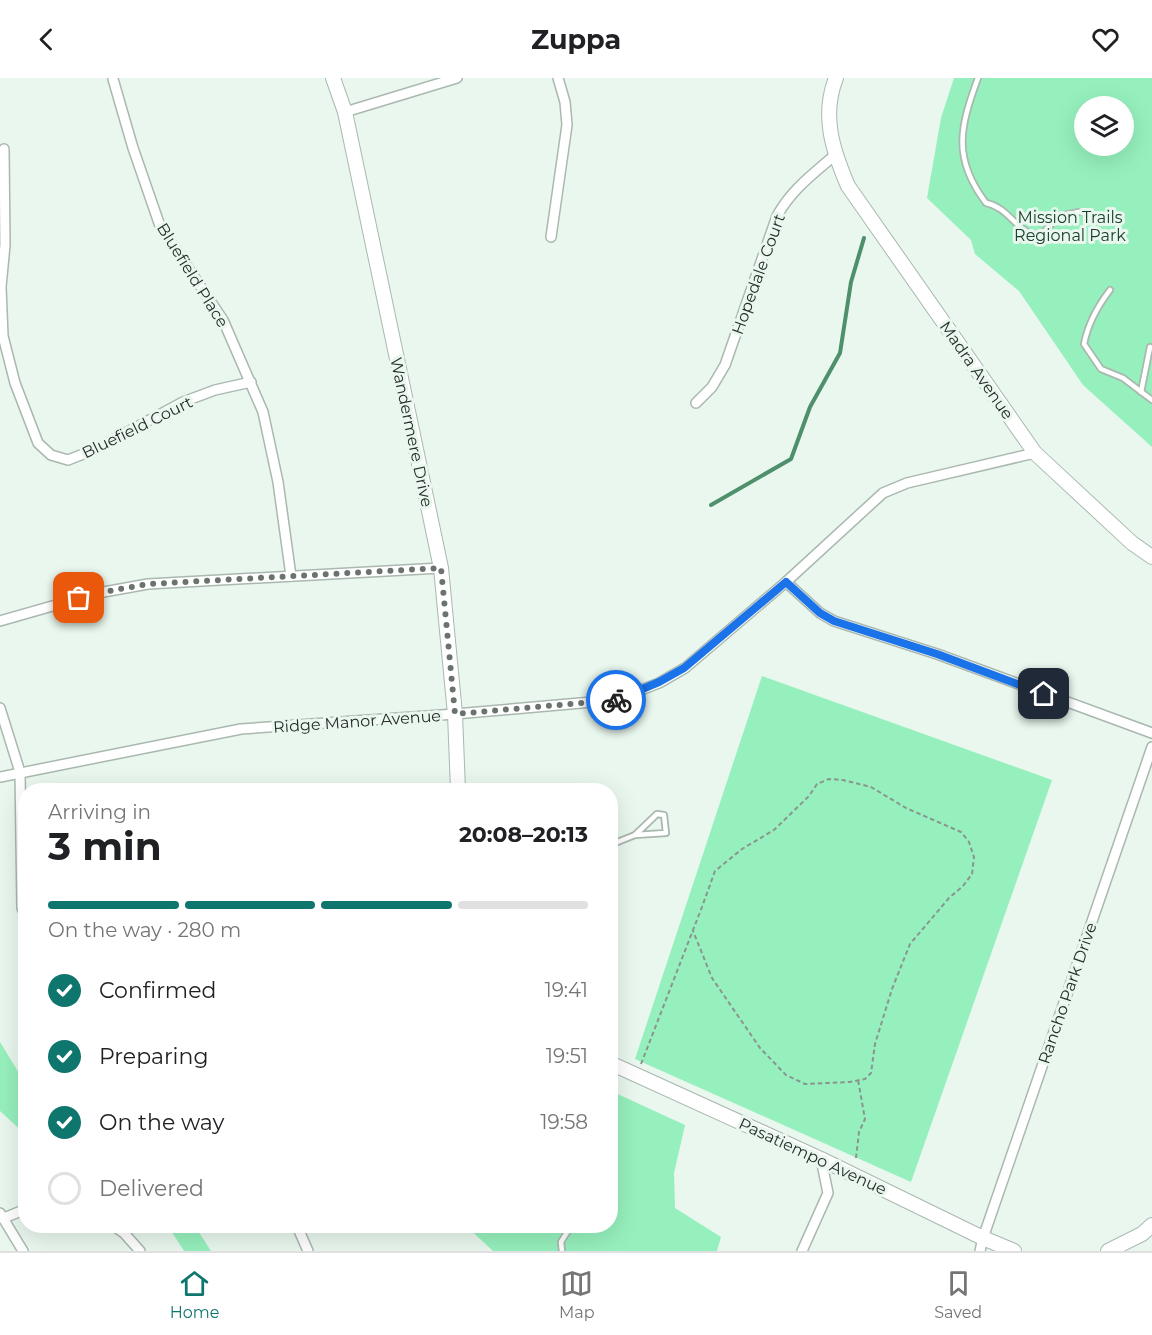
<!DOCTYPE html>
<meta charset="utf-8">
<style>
:root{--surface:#fff;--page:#f6f6f6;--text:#202124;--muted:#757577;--line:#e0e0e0;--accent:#0f766e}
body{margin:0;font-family:Montserrat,sans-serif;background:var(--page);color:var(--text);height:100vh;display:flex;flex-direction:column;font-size:22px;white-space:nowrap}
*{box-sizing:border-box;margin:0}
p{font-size:20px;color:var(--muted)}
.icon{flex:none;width:33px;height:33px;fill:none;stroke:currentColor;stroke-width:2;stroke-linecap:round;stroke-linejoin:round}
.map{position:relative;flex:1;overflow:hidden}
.sheet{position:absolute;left:18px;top:705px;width:600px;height:450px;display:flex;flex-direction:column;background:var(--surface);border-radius:24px;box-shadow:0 6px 24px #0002}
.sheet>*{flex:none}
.fabs{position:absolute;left:1074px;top:18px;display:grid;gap:12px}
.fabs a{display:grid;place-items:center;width:60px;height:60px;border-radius:50%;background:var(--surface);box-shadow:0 6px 24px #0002;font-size:30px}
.pin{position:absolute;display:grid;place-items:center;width:51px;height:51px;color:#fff;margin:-26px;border-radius:12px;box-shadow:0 3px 9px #0006}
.courier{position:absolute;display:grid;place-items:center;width:60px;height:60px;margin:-30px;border:4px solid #1a73e8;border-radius:50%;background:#fff;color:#222;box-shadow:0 2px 8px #0007}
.head em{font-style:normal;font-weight:700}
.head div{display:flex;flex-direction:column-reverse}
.head{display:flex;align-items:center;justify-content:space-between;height:102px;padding:0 30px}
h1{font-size:39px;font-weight:700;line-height:45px}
.bar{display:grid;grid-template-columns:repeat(4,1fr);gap:9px 6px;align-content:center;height:72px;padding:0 30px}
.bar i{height:8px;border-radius:4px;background:var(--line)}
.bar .selected{background:var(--accent)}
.bar p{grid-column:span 4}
ol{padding:0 30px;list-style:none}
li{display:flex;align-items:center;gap:18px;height:66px}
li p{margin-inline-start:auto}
li .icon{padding:6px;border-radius:50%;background:var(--accent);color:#fff;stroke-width:4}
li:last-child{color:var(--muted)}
li i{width:33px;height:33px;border:3px solid var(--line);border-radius:50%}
header{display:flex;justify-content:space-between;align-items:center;height:78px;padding:0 30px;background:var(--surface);font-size:27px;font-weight:700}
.dock{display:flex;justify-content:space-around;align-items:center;height:84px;border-top:2px solid var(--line);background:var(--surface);font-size:16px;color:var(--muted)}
.dock a{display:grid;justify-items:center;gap:3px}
.dock .selected{color:var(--accent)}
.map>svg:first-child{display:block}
</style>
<header><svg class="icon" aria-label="back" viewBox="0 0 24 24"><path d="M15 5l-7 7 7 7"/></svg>Zuppa<svg class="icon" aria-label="heart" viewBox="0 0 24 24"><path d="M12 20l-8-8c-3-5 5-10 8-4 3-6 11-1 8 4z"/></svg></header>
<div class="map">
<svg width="1152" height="1173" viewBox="0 0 1152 1173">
<rect width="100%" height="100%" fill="#e9f7ee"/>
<g fill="#96f0bd" fill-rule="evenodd">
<path d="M954 0H1152V369L1083 307 1019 213 975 176 971 162 927 120 941 40ZM1084 28H1124V68H1084Z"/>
<polygon points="762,598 1052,702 911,1104 635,981"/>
<polygon points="0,964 25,1005 25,1056 0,1033"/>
<polygon points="611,1013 685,1047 674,1095 675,1130 721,1159 717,1173 493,1173 466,1148 610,1148"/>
<polygon points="168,1148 195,1148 211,1173 184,1173"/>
</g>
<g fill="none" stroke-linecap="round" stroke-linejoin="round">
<polyline stroke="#4e8f6c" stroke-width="4" points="711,427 791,381 810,329 840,275 851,204 864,160"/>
<defs>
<g id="lane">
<path d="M978 0C960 49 952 80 986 125 1007 129 1014 149 1033 157L1044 154 1059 138 1079 134"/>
<path d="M1110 212C1097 229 1088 245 1084 266L1101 291 1123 300 1152 322"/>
<polyline points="1141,314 1150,269"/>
<polyline points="610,767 635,757 666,755 664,737 657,736 635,757"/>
<polyline points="610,1019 615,989"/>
<polyline points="562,1173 561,1164 571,1148"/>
</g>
<g id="street">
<polyline points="113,1 133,70 160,148 223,242 263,334 278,404 291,498"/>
<polyline points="345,34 457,0"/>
<polyline points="4,71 5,167 1,209 3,258 15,305 38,365 51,377 68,382 96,371 183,324 215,312 251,304"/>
<polyline points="551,159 567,47 565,24 558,0"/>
<path d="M696 325 712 309 725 287 777 138C791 112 813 96 835 77"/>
<polyline points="786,504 820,535 834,543 937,576 1152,655"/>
<polyline points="0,543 98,515 148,506 441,490"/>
<polyline points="0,630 20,694 22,830 26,838"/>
<polyline points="0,699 241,651 455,636 615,622 659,605 685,590 786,504 883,415 907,405 1035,375"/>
<polyline points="0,1135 23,1173"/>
<polyline points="4,1140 26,1131"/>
<polyline points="114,1148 124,1155 140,1173"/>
<polyline points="297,1148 308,1173"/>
<polyline points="802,1173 828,1115 821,1081"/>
<polyline points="980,1173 983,1160 1152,669"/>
</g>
<g id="secondary">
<polyline points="333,0 345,34 441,490 455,636 458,712"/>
<path d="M836 0C821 38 833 73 848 108L1035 375 1132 465 1152 479"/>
<polyline points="610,985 821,1081 983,1160 1014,1173"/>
<polyline points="1108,1173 1142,1156 1152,1147"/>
</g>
</defs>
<use href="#lane" stroke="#aab8af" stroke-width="8"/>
<use href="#street" stroke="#aab8af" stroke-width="12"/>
<use href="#secondary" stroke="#aab8af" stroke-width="16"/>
<g stroke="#8b958f" stroke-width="2" stroke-dasharray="4.5 3" stroke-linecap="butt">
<polyline points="641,986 702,829 715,793 742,771 774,752 809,718 817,706 829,701 843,702 871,709 906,730 961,754 969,764 974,779 972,796 963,808 949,820 910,866 892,911 875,966 871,995 865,1001 850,1004 805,1006 786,997 760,970 712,900 693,853"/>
<polyline points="856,1080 859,1054 865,1041 858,1002"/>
</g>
<use href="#lane" stroke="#fff" stroke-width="4.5"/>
<use href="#street" stroke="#fff" stroke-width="9"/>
<use href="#secondary" stroke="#fff" stroke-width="14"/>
</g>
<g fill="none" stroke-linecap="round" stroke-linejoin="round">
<polyline stroke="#6b736e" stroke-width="6" stroke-dasharray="0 10.8" points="79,520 98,515 148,506 441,490 455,636 616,622"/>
<polyline stroke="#1a73e8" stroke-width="8" points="616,622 659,604 684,590 786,504 820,535 834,543 937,576 1044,616"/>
</g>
<g text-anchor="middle" stroke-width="6" stroke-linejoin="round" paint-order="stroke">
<g font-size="16" fill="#19412c" stroke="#e9f7ee">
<text x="1070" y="145">Mission Trails<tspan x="1070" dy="18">Regional Park</tspan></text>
</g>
<g font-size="16" fill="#272c29" stroke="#e9f7ee">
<text transform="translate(758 196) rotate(-70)" y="6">Hopedale Court</text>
<text transform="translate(193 197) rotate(58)" y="6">Bluefield Place</text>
<text transform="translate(977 292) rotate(55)" y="6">Madra Avenue</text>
<text transform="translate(137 349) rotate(-26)" y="6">Bluefield Court</text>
<text transform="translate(412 354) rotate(78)" y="6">Wandermere Drive</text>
<text transform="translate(357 643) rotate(-4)" y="6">Ridge Manor Avenue</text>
<text transform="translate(1067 915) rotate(-71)" y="6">Rancho Park Drive</text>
<text transform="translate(813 1078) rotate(25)" y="6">Pasatiempo Avenue</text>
</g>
</g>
</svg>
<div class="fabs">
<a><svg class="icon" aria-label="layers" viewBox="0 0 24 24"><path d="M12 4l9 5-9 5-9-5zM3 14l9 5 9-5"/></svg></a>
</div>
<div class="pin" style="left:79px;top:520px;background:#ea580c"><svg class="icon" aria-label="bag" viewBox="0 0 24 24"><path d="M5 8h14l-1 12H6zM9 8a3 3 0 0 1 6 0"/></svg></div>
<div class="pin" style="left:1044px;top:616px;background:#1f2937"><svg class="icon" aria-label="home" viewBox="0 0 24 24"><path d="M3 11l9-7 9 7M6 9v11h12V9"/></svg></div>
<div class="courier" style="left:616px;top:622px"><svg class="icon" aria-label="bike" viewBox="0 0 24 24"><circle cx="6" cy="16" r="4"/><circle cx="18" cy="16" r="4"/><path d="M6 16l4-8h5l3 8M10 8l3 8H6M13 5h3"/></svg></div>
<section class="sheet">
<div class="head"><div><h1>3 min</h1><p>Arriving in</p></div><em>20:08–20:13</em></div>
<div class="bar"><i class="selected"></i><i class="selected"></i><i class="selected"></i><i></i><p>On the way · 280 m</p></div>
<ol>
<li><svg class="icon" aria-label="check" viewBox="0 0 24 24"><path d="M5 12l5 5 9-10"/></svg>Confirmed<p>19:41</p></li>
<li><svg class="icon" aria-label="check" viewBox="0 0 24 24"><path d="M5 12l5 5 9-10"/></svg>Preparing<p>19:51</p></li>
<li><svg class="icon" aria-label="check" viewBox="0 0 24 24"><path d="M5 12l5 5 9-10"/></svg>On the way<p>19:58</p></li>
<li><i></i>Delivered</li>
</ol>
</section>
</div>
<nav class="dock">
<a class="selected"><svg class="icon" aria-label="home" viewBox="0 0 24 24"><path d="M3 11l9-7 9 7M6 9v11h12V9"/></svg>Home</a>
<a><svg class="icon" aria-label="map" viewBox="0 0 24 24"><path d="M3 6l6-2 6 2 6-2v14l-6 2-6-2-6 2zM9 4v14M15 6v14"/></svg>Map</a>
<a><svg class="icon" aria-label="saved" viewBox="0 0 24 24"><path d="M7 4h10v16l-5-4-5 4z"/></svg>Saved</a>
</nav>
